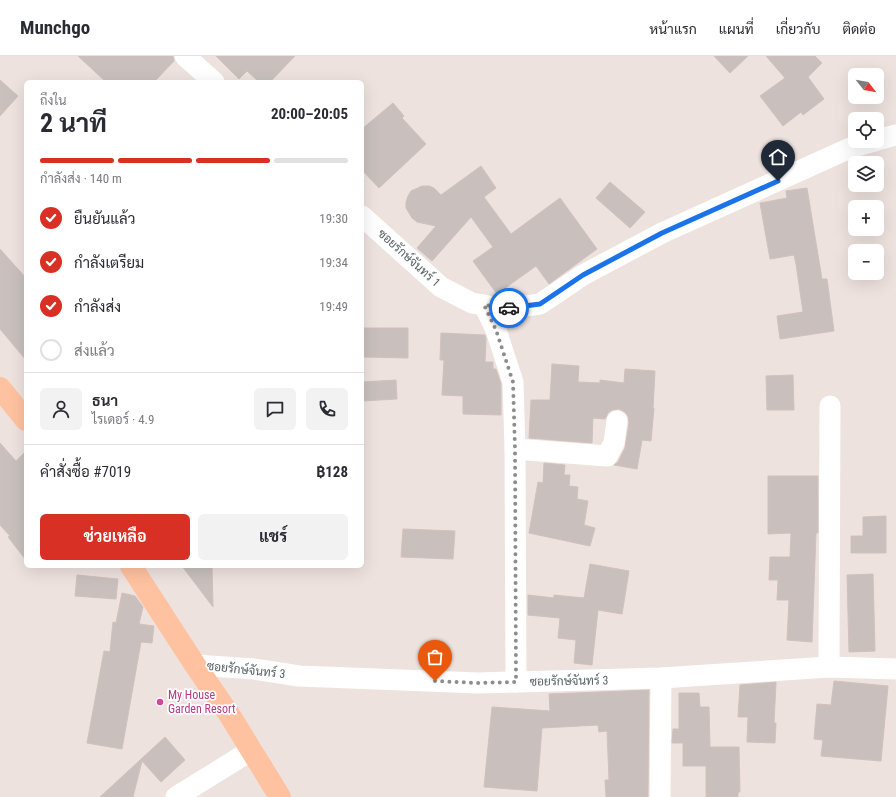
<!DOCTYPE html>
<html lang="th">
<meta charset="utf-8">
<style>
:root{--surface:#fff;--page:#f2f2f3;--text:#2b2b33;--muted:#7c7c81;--line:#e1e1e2;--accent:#d93025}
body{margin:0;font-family:"Roboto Condensed",Sarabun,sans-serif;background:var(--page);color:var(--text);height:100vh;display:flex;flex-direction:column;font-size:15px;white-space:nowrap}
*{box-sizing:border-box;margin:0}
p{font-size:13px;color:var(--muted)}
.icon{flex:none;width:22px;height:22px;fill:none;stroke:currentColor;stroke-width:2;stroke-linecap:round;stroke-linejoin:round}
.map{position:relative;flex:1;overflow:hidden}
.details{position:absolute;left:24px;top:24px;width:340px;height:488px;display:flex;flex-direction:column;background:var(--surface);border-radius:6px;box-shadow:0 4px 16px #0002}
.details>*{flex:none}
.needle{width:26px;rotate:121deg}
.fabs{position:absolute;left:848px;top:12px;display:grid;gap:8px}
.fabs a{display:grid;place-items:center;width:36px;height:36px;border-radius:6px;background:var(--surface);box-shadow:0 4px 16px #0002;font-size:20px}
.pin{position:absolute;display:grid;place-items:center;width:34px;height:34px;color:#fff;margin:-41px -17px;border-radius:50% 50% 50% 0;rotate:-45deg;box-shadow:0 0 4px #0007}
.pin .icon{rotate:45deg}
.courier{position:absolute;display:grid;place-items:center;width:40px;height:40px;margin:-20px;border:3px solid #1a73e8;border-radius:50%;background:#fff;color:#222;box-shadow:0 1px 5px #0007}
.head em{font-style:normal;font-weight:700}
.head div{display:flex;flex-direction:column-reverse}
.head{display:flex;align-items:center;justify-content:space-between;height:68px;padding:0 16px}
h1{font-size:26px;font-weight:700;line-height:30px}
.bar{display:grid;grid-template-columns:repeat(4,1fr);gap:6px 4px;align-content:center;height:48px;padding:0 16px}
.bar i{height:5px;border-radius:3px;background:var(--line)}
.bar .selected{background:var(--accent)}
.bar p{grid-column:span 4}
.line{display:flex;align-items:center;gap:10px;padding:0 16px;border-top:1px solid var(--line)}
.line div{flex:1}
.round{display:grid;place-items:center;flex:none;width:42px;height:42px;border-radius:6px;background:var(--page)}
ol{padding:0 16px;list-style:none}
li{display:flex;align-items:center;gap:12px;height:44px}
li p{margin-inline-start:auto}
li .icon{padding:4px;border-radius:50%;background:var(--accent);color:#fff;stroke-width:4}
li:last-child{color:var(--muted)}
li i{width:22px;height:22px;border:2px solid var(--line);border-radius:50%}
.button{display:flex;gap:8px;margin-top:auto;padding:8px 16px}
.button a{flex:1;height:46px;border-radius:6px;background:var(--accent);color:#fff;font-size:16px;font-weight:700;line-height:46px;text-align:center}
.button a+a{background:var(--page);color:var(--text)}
header{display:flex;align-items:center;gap:24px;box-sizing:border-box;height:56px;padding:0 20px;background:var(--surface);border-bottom:1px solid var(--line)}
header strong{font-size:19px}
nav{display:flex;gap:22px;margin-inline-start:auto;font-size:14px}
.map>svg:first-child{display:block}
</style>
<header>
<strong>Munchgo</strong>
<nav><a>หน้าแรก</a><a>แผนที่</a><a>เกี่ยวกับ</a><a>ติดต่อ</a></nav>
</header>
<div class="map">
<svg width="896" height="741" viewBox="0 0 896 741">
<rect width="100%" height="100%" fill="#ede2de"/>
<g fill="#c9c0bd" stroke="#d2c0bc">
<polygon points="78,0 173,0 174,5 154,26 106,26"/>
<polygon points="216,0 295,0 270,26 259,26 247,15 239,23"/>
<polygon points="714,0 748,0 730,17"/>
<polygon points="766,0 815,0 822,7 808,21 824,43 803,59 801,56 783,70 760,40 785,22"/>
<polygon points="0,24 18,40 0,60"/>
<polygon points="393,47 404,60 402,62 426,88 379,132 362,114 362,73"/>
<polygon points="481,110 496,132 484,141 511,178 560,142 597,193 549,228 536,210 497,238 473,205 493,191 471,161 432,205 417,192 436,170 417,166 412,162 406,152 406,146 408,140 411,135 422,130 429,130 434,132 441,139"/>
<polygon points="610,126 645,156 630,172 596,142"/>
<polygon points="807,132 822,223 827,223 834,275 780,283 777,260 803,256 796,208 794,199 770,203 760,147 787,142 786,135"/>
<polygon points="0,193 26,222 26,304 0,273"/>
<polygon points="362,272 408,272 408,302 362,301"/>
<polygon points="441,277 485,279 486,283 485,306 493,306 493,313 496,313 501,328 501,359 463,358 463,340 442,339 444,304 440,304"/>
<polygon points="552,308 579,310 578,326 600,327 600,324 624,327 625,313 655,315 653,352 654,352 651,385 642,384 637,413 614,409 618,406 625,392 629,367 628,360 625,356 619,353 612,354 608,357 605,363 593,362 592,387 529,382 531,344 550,344"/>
<polygon points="793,319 794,354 767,354 766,320"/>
<polygon points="396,324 397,343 362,345 362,326"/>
<polygon points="0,387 16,405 26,395 26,504 8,481 10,480 0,469"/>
<polygon points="544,407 565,409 564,419 570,419 569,430 578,431 577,443 588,445 584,469 595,472 590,490 529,477 538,426 543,427"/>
<polygon points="768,420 818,420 818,477 816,477 812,586 787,584 789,544 777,544 778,524 769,524 770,501 790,501 791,477 768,478"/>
<polygon points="886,460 886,497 851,497 851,480 863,480 863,461"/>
<polygon points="403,473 455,475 453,503 401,501"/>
<polygon points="590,508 629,515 622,558 598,554 592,609 574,607 576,584 558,582 560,562 528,559 528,539 554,542 554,539 584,542"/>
<polygon points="182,510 212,510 213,551"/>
<polygon points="873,518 875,595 849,596 847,519"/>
<polygon points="77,519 118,523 116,543 75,540"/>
<polygon points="122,537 135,540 143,551 139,568 154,570 152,587 141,586 122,693 87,687 104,595 110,596 113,566 116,567"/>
<polygon points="834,625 888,630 881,705 821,700 823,684 814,683 817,648 831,649"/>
<polygon points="776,626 774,667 776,667 775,687 747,686 748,661 738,661 740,629"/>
<polygon points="649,634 648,741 606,741 605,724 609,724 607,675 599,676 598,669 542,672 537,735 484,731 492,651 550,655 549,638"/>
<polygon points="679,637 699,637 700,651 709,651 710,691 739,691 740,736 738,736 738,741 706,741 706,710 683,710 683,687 672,687 673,673 679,673"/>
<polygon points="165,681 185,704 161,726 142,705 133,741 100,741"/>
</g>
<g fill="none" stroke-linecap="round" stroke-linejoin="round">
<g stroke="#fff" stroke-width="21">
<polyline points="185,0 214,26"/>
<polyline points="877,84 896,79"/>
<polyline points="362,160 441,231 472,247 505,253 540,248 583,219 662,177 850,92 875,85"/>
<polyline points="484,249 496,274 513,326 515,393 516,626"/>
<polyline points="515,393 607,400 614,387 617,365"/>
<polyline points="195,609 254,613 299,620 478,627 661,622 829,611 896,613"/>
<polyline points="829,611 830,350"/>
<polyline points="176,741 252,694"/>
<polyline points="660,741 661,622"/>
</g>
<g stroke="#ffc2a0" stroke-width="22">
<polyline points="0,332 26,364"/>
<polyline points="131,510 195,609 229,658 280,741"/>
</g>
</g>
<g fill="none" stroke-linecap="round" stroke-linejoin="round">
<polyline stroke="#8c8e8d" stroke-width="4" stroke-dasharray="0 7.2" points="435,625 478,627 516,626 515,393 513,326 496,274 484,249 509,252"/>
<polyline stroke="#1a73e8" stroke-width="5" points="509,252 540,248 583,219 662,177 778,125"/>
</g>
<circle fill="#d1479c" stroke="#fff" stroke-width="1.5" cx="160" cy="646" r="4"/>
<g text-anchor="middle" stroke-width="3.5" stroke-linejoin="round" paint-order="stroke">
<g font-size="12" fill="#576061" stroke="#fff">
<text transform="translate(409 202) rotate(42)" y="4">ซอยรักษ์จันทร์ 1</text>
<text transform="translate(246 614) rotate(6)" y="4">ซอยรักษ์จันทร์ 3</text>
<text transform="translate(569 625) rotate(-1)" y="4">ซอยรักษ์จันทร์ 3</text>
</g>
<g font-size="12" fill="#b23c85" stroke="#fff" text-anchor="start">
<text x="168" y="643">My House<tspan x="168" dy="14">Garden Resort</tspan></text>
</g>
</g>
</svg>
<div class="fabs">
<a><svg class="needle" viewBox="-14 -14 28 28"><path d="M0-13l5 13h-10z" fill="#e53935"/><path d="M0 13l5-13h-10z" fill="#7c7c81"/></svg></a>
<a><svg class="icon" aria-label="locate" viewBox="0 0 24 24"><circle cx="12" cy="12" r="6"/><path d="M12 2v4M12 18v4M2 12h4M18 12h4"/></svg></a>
<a><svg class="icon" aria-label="layers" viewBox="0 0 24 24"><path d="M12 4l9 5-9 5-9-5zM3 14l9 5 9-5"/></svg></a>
<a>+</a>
<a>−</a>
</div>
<div class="pin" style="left:435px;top:625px;background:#ea580c"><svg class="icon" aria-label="bag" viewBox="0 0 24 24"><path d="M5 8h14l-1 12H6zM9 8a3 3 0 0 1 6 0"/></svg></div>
<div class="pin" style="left:778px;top:125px;background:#1f2937"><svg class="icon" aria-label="home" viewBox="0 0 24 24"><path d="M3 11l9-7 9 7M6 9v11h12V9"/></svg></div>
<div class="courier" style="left:509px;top:252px"><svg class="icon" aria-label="car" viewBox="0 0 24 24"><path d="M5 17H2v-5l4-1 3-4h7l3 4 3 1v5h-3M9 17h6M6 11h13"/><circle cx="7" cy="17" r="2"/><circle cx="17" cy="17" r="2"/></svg></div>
<section class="details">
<div class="head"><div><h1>2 นาที</h1><p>ถึงใน</p></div><em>20:00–20:05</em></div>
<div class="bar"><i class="selected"></i><i class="selected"></i><i class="selected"></i><i></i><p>กำลังส่ง · 140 m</p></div>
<ol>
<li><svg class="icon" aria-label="check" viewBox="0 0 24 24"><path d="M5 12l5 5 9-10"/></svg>ยืนยันแล้ว<p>19:30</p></li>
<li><svg class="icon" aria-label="check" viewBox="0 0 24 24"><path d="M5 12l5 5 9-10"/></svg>กำลังเตรียม<p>19:34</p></li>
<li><svg class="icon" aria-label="check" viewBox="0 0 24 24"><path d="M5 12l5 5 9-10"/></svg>กำลังส่ง<p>19:49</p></li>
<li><i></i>ส่งแล้ว</li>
</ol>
<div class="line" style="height:72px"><a class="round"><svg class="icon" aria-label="person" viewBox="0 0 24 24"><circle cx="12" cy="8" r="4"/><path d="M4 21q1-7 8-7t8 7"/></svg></a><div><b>ธนา</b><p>ไรเดอร์ · 4.9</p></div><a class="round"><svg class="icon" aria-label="chat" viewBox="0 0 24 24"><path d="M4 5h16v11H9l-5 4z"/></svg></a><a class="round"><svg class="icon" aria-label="phone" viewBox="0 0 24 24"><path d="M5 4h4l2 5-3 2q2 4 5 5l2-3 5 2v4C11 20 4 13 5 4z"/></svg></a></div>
<div class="line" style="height:52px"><div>คำสั่งซื้อ #7019</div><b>฿128</b></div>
<div class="button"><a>ช่วยเหลือ</a><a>แชร์</a></div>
</section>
</div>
